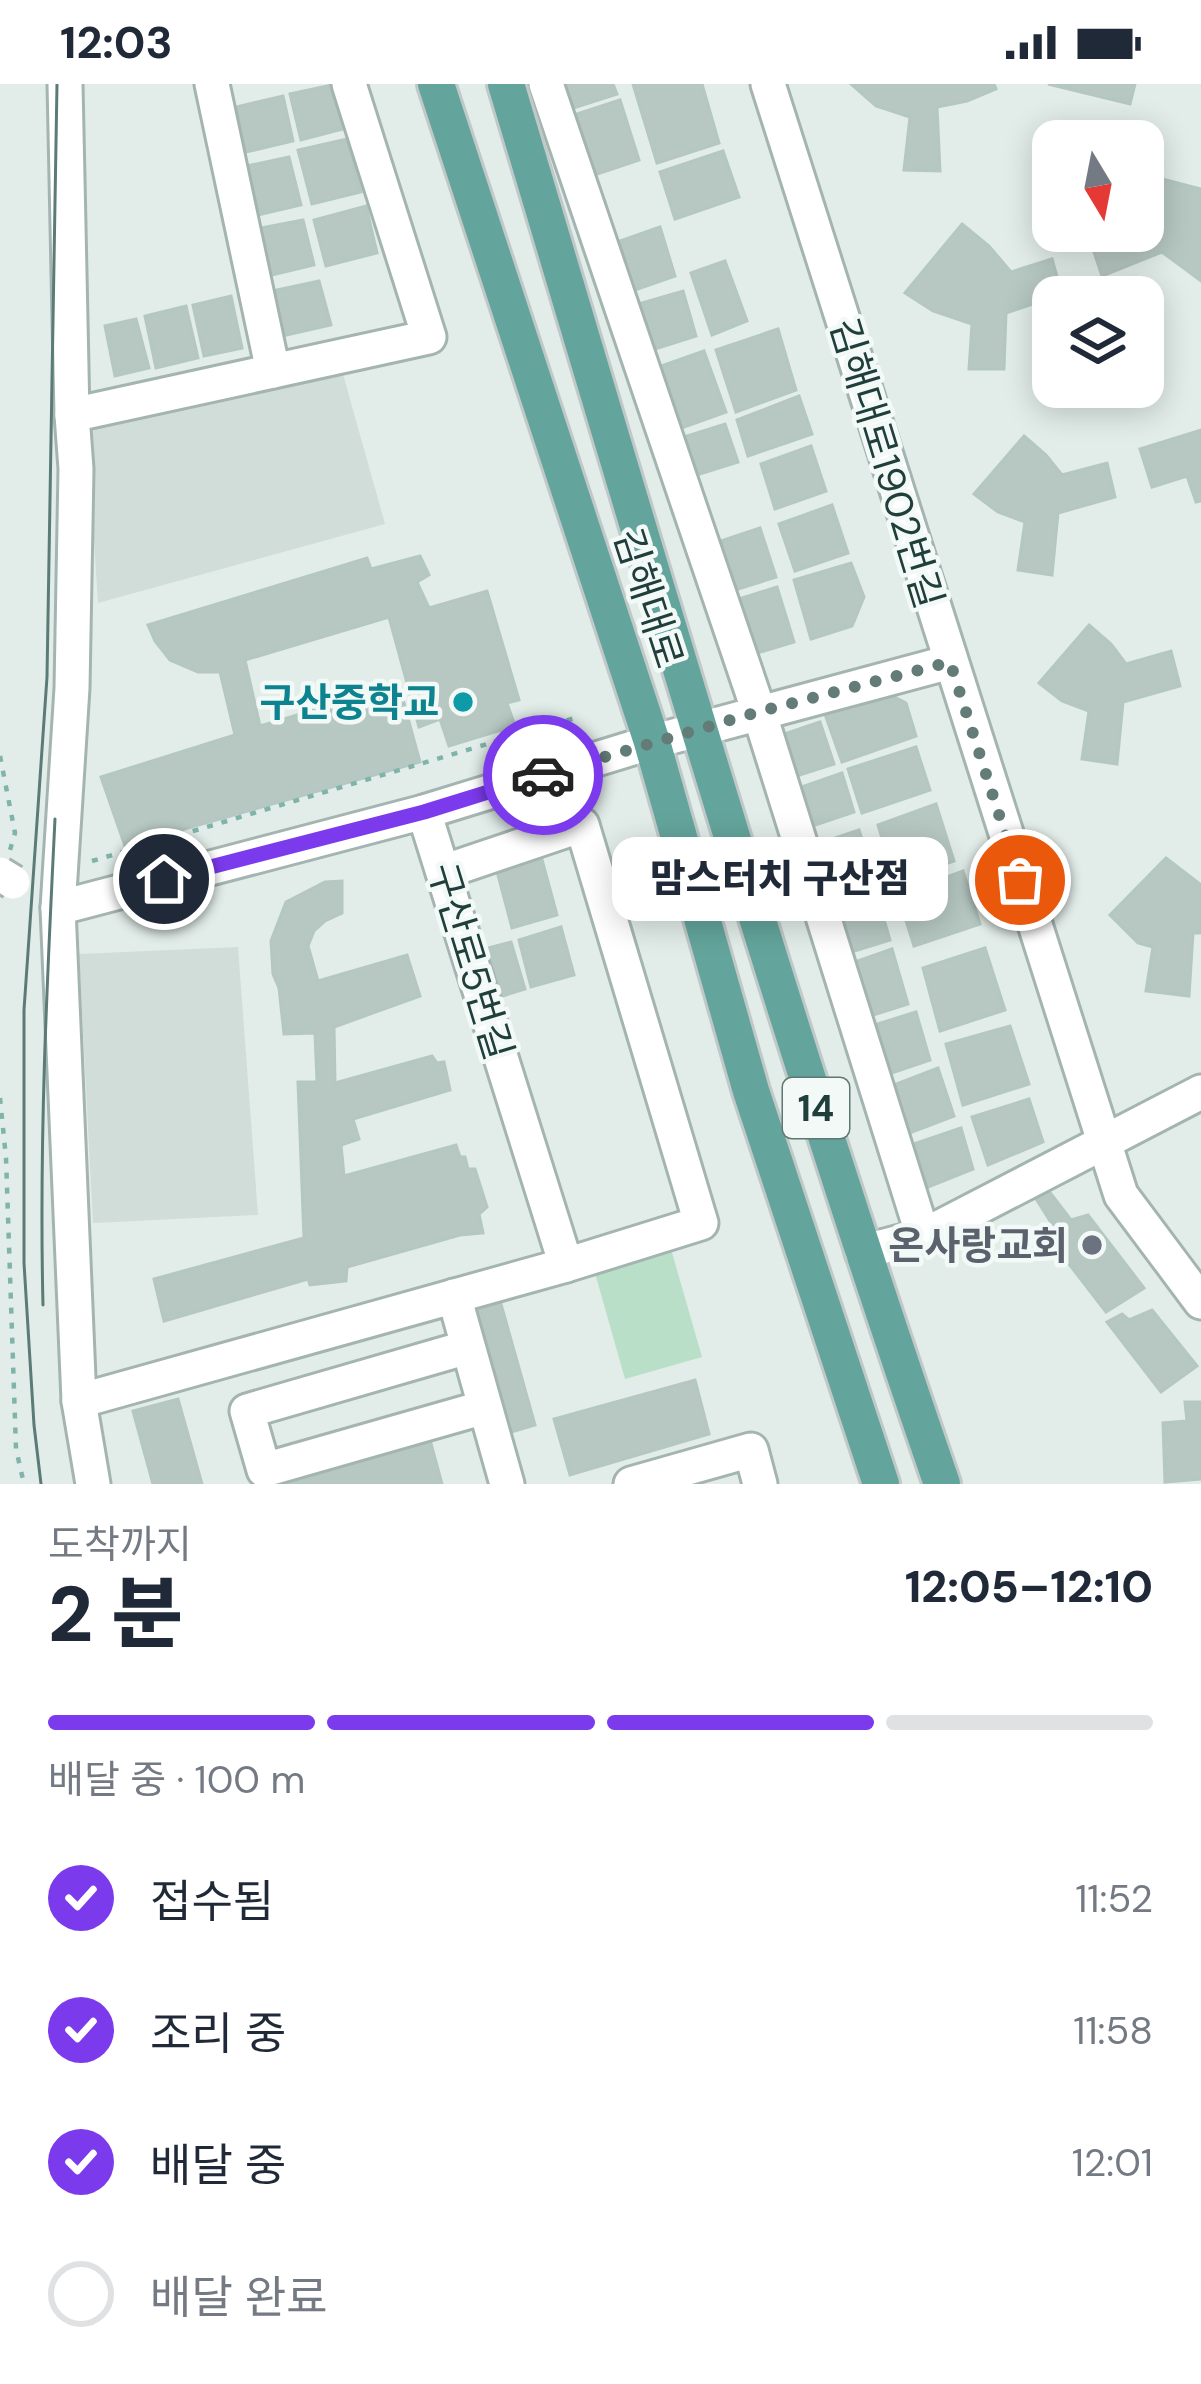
<!DOCTYPE html>
<html lang="ko">
<meta charset="utf-8">
<style>
:root{--surface:#fff;--page:#f2f2f3;--text:#1f2937;--muted:#747a83;--line:#e0e1e3;--accent:#7c3aed}
body{margin:0;font-family:"DM Sans","Noto Sans KR",sans-serif;background:var(--page);color:var(--text);height:100vh;display:flex;flex-direction:column;font-size:45px;white-space:nowrap}
*{box-sizing:border-box;margin:0}
p{font-size:39px;color:var(--muted)}
.icon{flex:none;width:66px;height:66px;fill:none;stroke:currentColor;stroke-width:2;stroke-linecap:round;stroke-linejoin:round}
.map{position:relative;height:1400px;overflow:hidden}
.panel{display:flex;flex-direction:column;background:var(--surface);flex:1}
.panel>*{flex:none}
.needle{width:78px;rotate:170deg}
.controls{position:absolute;left:1032px;top:36px;display:grid;gap:24px}
.controls a{display:grid;place-items:center;width:132px;height:132px;border-radius:24px;background:var(--surface);box-shadow:0 6px 30px #0003;font-size:60px}
.pin{position:absolute;display:grid;place-items:center;width:102px;height:102px;color:#fff;margin:-51px;border:6px solid #fff;border-radius:50%;box-shadow:0 3px 12px #0007}
.courier{position:absolute;display:grid;place-items:center;width:120px;height:120px;margin:-60px;border:9px solid #7c3aed;border-radius:50%;background:#fff;color:#222;box-shadow:0 3px 15px #0007}
.bubble{position:absolute;height:84px;border-radius:24px;background:var(--surface);box-shadow:0 6px 30px #0003;font-size:39px;font-weight:800;line-height:84px;text-align:center}
.summary em{font-style:normal;font-weight:800}
.summary div{display:flex;flex-direction:column-reverse}
.summary{display:flex;align-items:center;justify-content:space-between;height:204px;padding:0 48px}
h1{font-size:78px;font-weight:800;line-height:90px}
.bar{display:grid;grid-template-columns:repeat(4,1fr);gap:18px 12px;align-content:center;height:144px;padding:0 48px}
.bar i{height:15px;border-radius:9px;background:var(--line)}
.bar .selected{background:var(--accent)}
.bar p{grid-column:span 4}
ol{padding:0 48px;list-style:none}
li{display:flex;align-items:center;gap:36px;height:132px}
li p{margin-inline-start:auto}
li .icon{padding:12px;border-radius:50%;background:var(--accent);color:#fff;stroke-width:4}
li:last-child{color:var(--muted)}
li i{width:66px;height:66px;border:6px solid var(--line);border-radius:50%}
.status{display:flex;justify-content:space-between;align-items:center;height:84px;padding:0 60px;background:var(--surface);direction:ltr}
.status svg{height:33px;fill:currentColor}
.map>svg:first-child{display:block}
</style>
<div class="status"><b>12:03</b><svg viewBox="0 0 49 12"><path d="M0 12V9h3v3zM5 12V6h3v6zM10 12V3h3v9zM15 12V0h3v12zM26 1h20v11H26zM47 4h2v5h-2z"/></svg></div>
<div class="map">
<svg width="1201" height="1400" viewBox="0 0 1201 1400">
<rect width="100%" height="100%" fill="#e2ede9"/>
<g fill="#d0ddd8">
<polygon points="339,276 385,440 98,519 87,346"/>
<polygon points="238,863 258,1131 93,1139 79,870"/>
</g>
<polygon fill="#b9dfc8" points="667,1151 702,1273 625,1295 591,1175"/>
<g fill="#b7c8c3" stroke="#b4c7c1" stroke-width="3">
<polygon points="567,0 613,0 617,10 573,24"/>
<polygon points="633,0 702,0 719,59 657,79"/>
<polygon points="851,0 994,0 996,5 967,17 937,23 940,87 904,86 910,33 876,22"/>
<polygon points="1048,0 1135,0 1130,20"/>
<polygon points="332,1 343,45 301,56 290,10"/>
<polygon points="283,12 293,57 246,68 236,23"/>
<polygon points="620,16 639,76 594,91 574,31"/>
<polygon points="347,55 361,108 312,120 298,66"/>
<polygon points="723,67 739,113 675,135 660,88"/>
<polygon points="289,73 301,121 258,131 247,82"/>
<polygon points="1143,90 1201,105 1201,197 1162,168 1102,192 1091,159 1126,147 1143,147"/>
<polygon points="366,122 377,169 326,182 314,136"/>
<polygon points="303,136 314,181 268,192 256,145"/>
<polygon points="962,140 989,162 1011,188 1052,175 1062,210 1006,229 1004,285 969,285 972,240 933,227 905,209"/>
<polygon points="660,143 675,192 626,209 609,161"/>
<polygon points="725,177 747,237 712,251 691,189"/>
<polygon points="319,197 331,241 278,253 268,208"/>
<polygon points="683,207 696,252 642,269 628,223"/>
<polygon points="231,212 242,264 204,272 193,221"/>
<polygon points="186,222 198,274 156,284 145,232"/>
<polygon points="136,235 149,284 115,292 105,242"/>
<polygon points="778,245 796,306 736,328 716,266"/>
<polygon points="704,267 726,328 670,348 650,286"/>
<polygon points="799,312 812,350 748,372 737,336"/>
<polygon points="725,340 738,378 677,397 665,359"/>
<polygon points="1201,346 1201,417 1196,418 1187,392 1152,403 1140,365"/>
<polygon points="1024,352 1046,371 1062,391 1107,379 1115,413 1058,429 1052,491 1018,486 1025,438 998,428 974,410"/>
<polygon points="811,362 826,407 775,425 761,380"/>
<polygon points="832,421 848,469 795,487 779,440"/>
<polygon points="760,444 776,493 726,509 709,461"/>
<polygon points="420,472 429,491 417,498 429,524 487,507 519,616 507,619 515,642 449,662 440,635 419,643 389,533 245,576 260,642 399,601 420,678 125,762 101,693 235,651 220,588 198,588 170,576 155,557 148,541 367,474 371,485"/>
<polygon points="851,479 864,513 852,542 811,555 794,496"/>
<polygon points="777,503 794,558 741,574 723,520"/>
<polygon points="1089,541 1111,560 1126,580 1171,567 1180,602 1123,618 1117,680 1082,675 1089,627 1062,617 1039,599"/>
<polygon points="872,601 906,619 916,652 842,678 821,619"/>
<polygon points="820,638 834,680 768,701 755,660"/>
<polygon points="916,663 930,706 862,729 848,685"/>
<polygon points="842,689 854,728 785,751 773,713"/>
<polygon points="936,720 954,777 895,797 878,741"/>
<polygon points="859,746 875,796 820,816 803,765"/>
<polygon points="538,761 557,831 512,844 493,772"/>
<polygon points="1166,774 1201,801 1201,849 1193,849 1189,912 1146,907 1153,863 1138,859 1110,831"/>
<polygon points="963,787 980,840 914,862 898,811"/>
<polygon points="342,797 342,829 325,837 314,847 308,862 318,897 407,871 420,912 334,943 335,999 432,972 437,979 444,978 450,1006 353,1035 359,1055 341,1061 344,1092 456,1061 460,1073 465,1073 468,1085 475,1085 487,1123 479,1130 483,1149 460,1151 347,1183 346,1197 310,1201 308,1195 164,1237 154,1195 304,1154 298,998 317,998 315,949 284,950 279,904 273,890 271,857 286,818 325,798"/>
<polygon points="877,812 890,856 822,877 810,834"/>
<polygon points="561,843 574,891 531,903 519,856"/>
<polygon points="511,858 525,905 480,919 465,870"/>
<polygon points="985,864 1005,926 940,947 923,884"/>
<polygon points="892,865 908,920 851,938 835,885"/>
<polygon points="916,928 930,976 868,997 855,947"/>
<polygon points="1010,942 1029,1000 963,1021 946,960"/>
<polygon points="938,984 954,1032 891,1056 876,1008"/>
<polygon points="1029,1015 1043,1058 988,1081 972,1033"/>
<polygon points="961,1044 973,1085 913,1109 899,1065"/>
<polygon points="1048,1106 1071,1136 1088,1131 1144,1204 1106,1228 1049,1154 1057,1148 1033,1110"/>
<polygon points="499,1213 535,1341 478,1358 443,1228"/>
<polygon points="1152,1226 1197,1282 1161,1308 1107,1238 1122,1230 1129,1236"/>
<polygon points="695,1296 709,1350 570,1391 554,1335"/>
<polygon points="178,1315 202,1400 153,1400 133,1327"/>
<polygon points="1185,1318 1201,1318 1201,1395 1165,1398 1163,1339 1187,1337"/>
<polygon points="430,1356 442,1400 271,1400"/>
</g>
<g fill="none" stroke-linecap="round" stroke-linejoin="round">
<defs>
<g id="minor">
<polyline points="65,0 72,331 76,385 72,604 58,824 79,1317 93,1400"/>
<polyline points="212,0 273,287"/>
<polyline points="546,0 759,628 923,1152"/>
<polyline points="768,0 1121,1111 1201,1218"/>
<polyline points="72,331 429,253 349,0"/>
<polyline points="424,728 566,1181"/>
<polyline points="58,824 424,728 652,658 950,578"/>
<polyline points="862,1168 923,1152 1201,1008"/>
<polyline points="454,1212 507,1400"/>
<polyline points="468,1263 247,1327 264,1386 485,1323"/>
<polyline points="79,1317 566,1181 701,1139 582,741 443,788"/>
<polyline points="631,1400 751,1366 760,1400"/>
</g>
<g id="major">
<polyline points="436,0 652,658 751,1007 881,1400"/>
<path d="M506 0C646 468 782 938 942 1400"/>
</g>
</defs>
<use href="#minor" stroke="#a4b5b1" stroke-width="39"/>
<use href="#major" stroke="#c1c9c8" stroke-width="42"/>
<g stroke="#80b3a9" stroke-width="4.5" stroke-dasharray="6 9" stroke-linecap="butt">
<polyline points="0,672 15,749 10,766"/>
<polyline points="92,777 575,634"/>
<polyline points="0,1014 6,1074 16,1365 24,1400"/>
</g>
<use href="#minor" stroke="#fff" stroke-width="33"/>
<use href="#major" stroke="#63a59c" stroke-width="36"/>
<g stroke="#5b7b76" stroke-width="3">
<path d="M43 1221C39 1058 47 897 55 735"/>
<polyline points="41,1400 34,1341 24,1179 24,926 47,593 57,0"/>
</g>
<defs>
<polyline id="minor-bridge" points="0,790 13,798"/>
</defs>
<use href="#minor-bridge" stroke="#a4b5b1" stroke-width="39" stroke-linecap="butt"/>
<polyline stroke="#80b3a9" stroke-width="4.5" stroke-dasharray="6 9" stroke-linecap="butt" points="661,790 767,755"/>
<use href="#minor-bridge" stroke="#fff" stroke-width="33"/>
</g>
<g fill="none" stroke-linecap="round" stroke-linejoin="round">
<polyline stroke="#647c78" stroke-width="12" stroke-dasharray="0 21.6" points="543,691 758,628 950,578 1020,796"/>
<polyline stroke="#7c3aed" stroke-width="15" points="164,795 424,728 543,691"/>
</g>
<circle fill="#0f9aa8" stroke="#f2f9f7" stroke-width="4.5" cx="463" cy="618" r="12"/>
<circle fill="#6b7280" stroke="#f2f9f7" stroke-width="4.5" cx="1092" cy="1161" r="12"/>
<g text-anchor="middle" stroke-width="9" stroke-linejoin="round" paint-order="stroke">
<rect fill="#f2f9f7" stroke="#5f7773" stroke-width="3" x="783" y="994" width="66" height="60" rx="9"/>
<g font-size="36" font-weight="bold" fill="#203f3b">
<text x="816" y="1037">14</text>
</g>
<g font-size="39" fill="#203f3b" stroke="#f2f9f7">
<text transform="translate(887 379) rotate(73)" y="14">김해대로1902번길</text>
<text transform="translate(649 514) rotate(72)" y="14">김해대로</text>
<text transform="translate(471 877) rotate(73)" y="14">구산로5번길</text>
</g>
<g font-size="39" font-weight="bold" fill="#0d838f" stroke="#f2f9f7" text-anchor="end">
<text x="439" y="632">구산중학교</text>
</g>
<g font-size="39" font-weight="bold" fill="#5b616d" stroke="#f2f9f7" text-anchor="end">
<text x="1068" y="1175">온사랑교회</text>
</g>
</g>
</svg>
<div class="controls">
<a><svg class="needle" viewBox="-14 -14 28 28"><path d="M0-13l5 13h-10z" fill="#e53935"/><path d="M0 13l5-13h-10z" fill="#747a83"/></svg></a>
<a><svg class="icon" aria-label="layers" viewBox="0 0 24 24"><path d="M12 4l9 5-9 5-9-5zM3 14l9 5 9-5"/></svg></a>
</div>
<div class="pin" style="left:1020px;top:796px;background:#ea580c"><svg class="icon" aria-label="bag" viewBox="0 0 24 24"><path d="M5 8h14l-1 12H6zM9 8a3 3 0 0 1 6 0"/></svg></div>
<div class="pin" style="left:164px;top:795px;background:#1f2937"><svg class="icon" aria-label="home" viewBox="0 0 24 24"><path d="M3 11l9-7 9 7M6 9v11h12V9"/></svg></div>
<div class="courier" style="left:543px;top:691px"><svg class="icon" aria-label="car" viewBox="0 0 24 24"><path d="M5 17H2v-5l4-1 3-4h7l3 4 3 1v5h-3M9 17h6M6 11h13"/><circle cx="7" cy="17" r="2"/><circle cx="17" cy="17" r="2"/></svg></div>
<div class="bubble" style="left:612px;top:753px;width:336px">맘스터치 구산점</div>
</div>
<section class="panel">
<div class="summary"><div><h1>2 분</h1><p>도착까지</p></div><em>12:05–12:10</em></div>
<div class="bar"><i class="selected"></i><i class="selected"></i><i class="selected"></i><i></i><p>배달 중 · 100 m</p></div>
<ol>
<li><svg class="icon" aria-label="check" viewBox="0 0 24 24"><path d="M5 12l5 5 9-10"/></svg>접수됨<p>11:52</p></li>
<li><svg class="icon" aria-label="check" viewBox="0 0 24 24"><path d="M5 12l5 5 9-10"/></svg>조리 중<p>11:58</p></li>
<li><svg class="icon" aria-label="check" viewBox="0 0 24 24"><path d="M5 12l5 5 9-10"/></svg>배달 중<p>12:01</p></li>
<li><i></i>배달 완료</li>
</ol>
</section>
